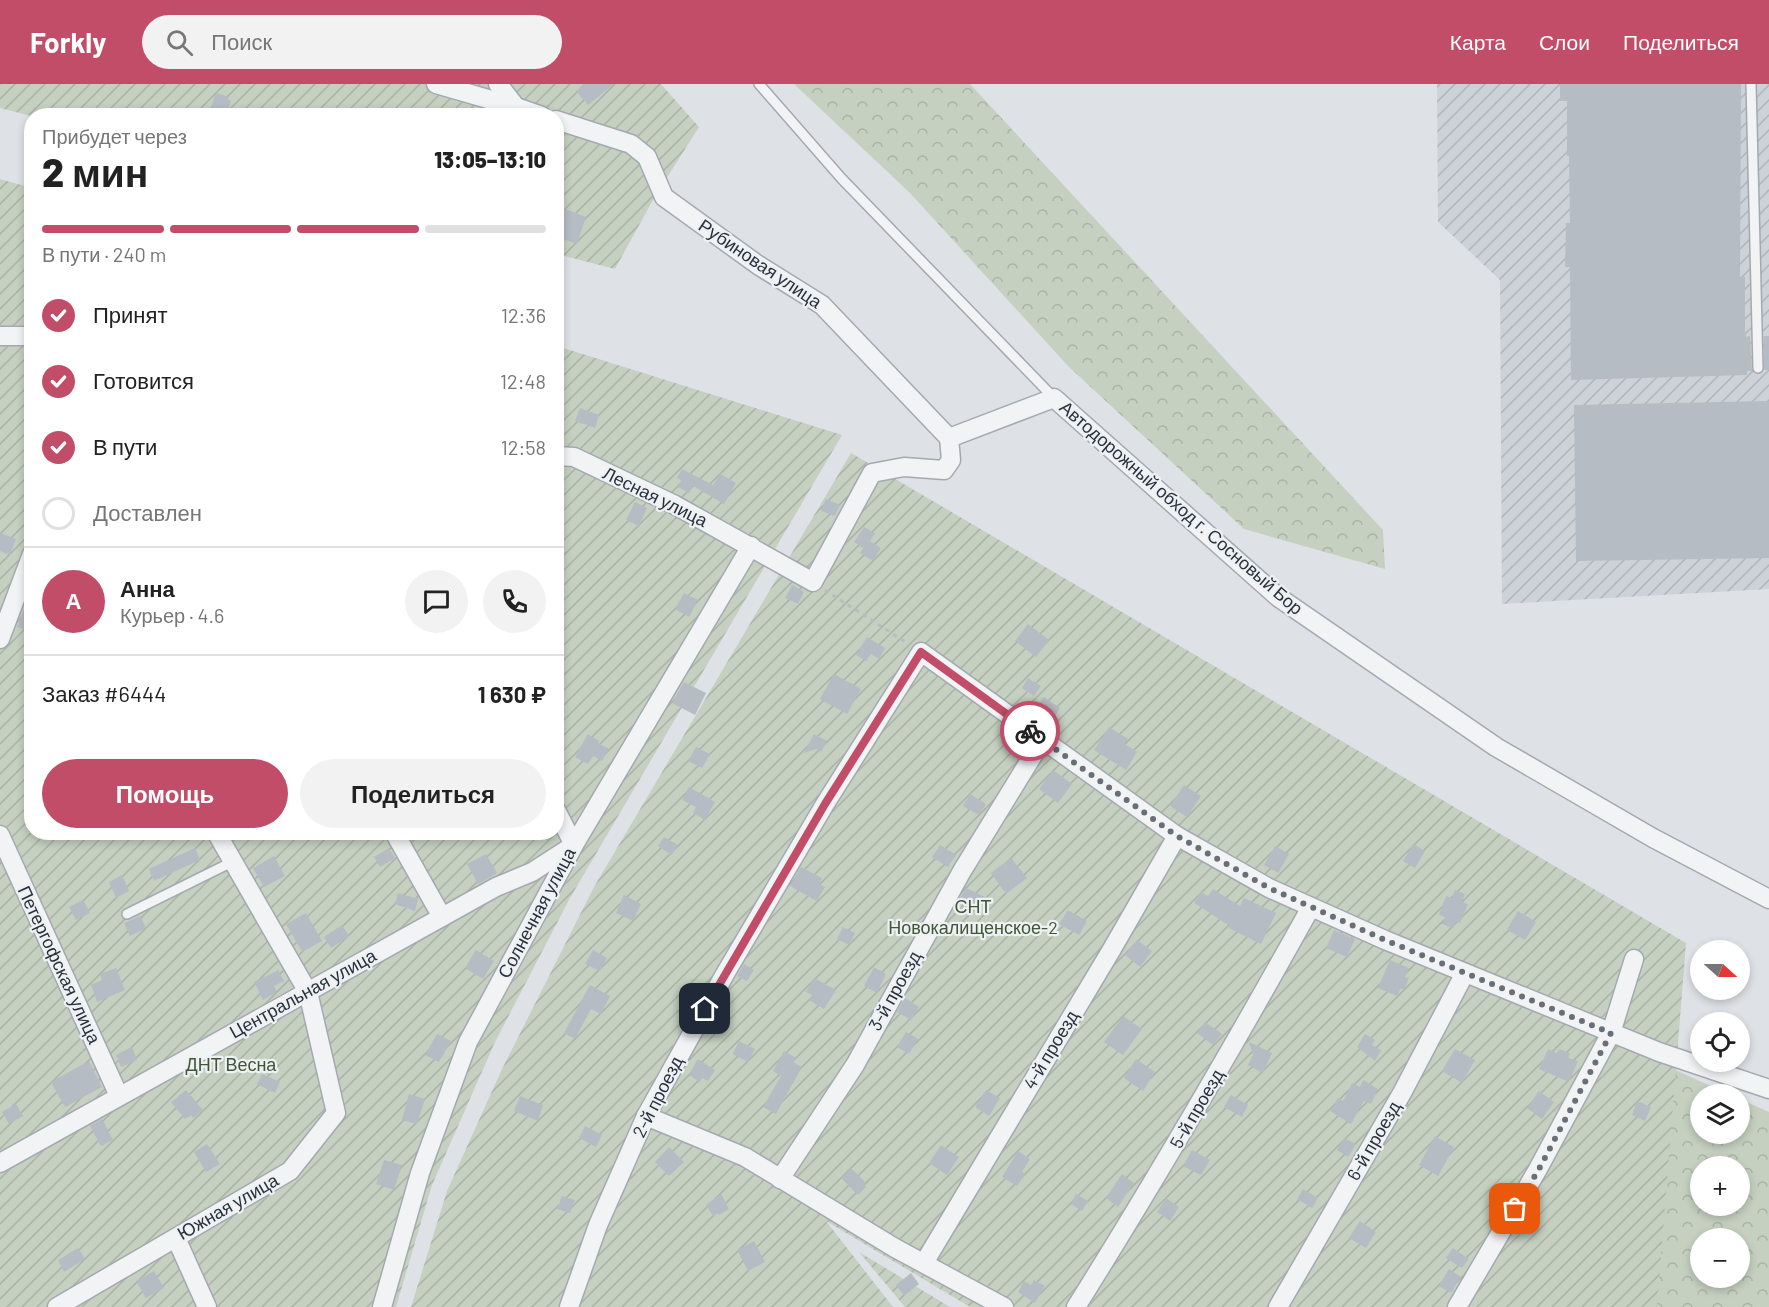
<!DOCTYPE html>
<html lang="ru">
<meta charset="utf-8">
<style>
:root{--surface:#fff;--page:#f2f2f2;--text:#222;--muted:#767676;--line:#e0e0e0;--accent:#c24d68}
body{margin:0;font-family:Barlow,sans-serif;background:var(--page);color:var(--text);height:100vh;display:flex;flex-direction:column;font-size:22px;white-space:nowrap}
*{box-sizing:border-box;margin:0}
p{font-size:20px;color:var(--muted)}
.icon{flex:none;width:33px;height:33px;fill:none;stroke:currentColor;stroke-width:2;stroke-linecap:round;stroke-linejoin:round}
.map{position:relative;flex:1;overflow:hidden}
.panel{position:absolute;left:24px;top:24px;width:540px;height:732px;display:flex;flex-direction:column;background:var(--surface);border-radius:24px;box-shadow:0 3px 9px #0003}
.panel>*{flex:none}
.needle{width:39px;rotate:111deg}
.fabs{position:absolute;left:1690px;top:856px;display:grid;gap:12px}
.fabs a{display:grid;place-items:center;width:60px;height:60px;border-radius:50%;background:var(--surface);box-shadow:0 3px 9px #0003;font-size:30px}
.pin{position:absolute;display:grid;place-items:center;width:51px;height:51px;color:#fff;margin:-26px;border-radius:12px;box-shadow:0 3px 9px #0006}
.courier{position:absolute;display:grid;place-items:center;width:60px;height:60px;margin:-30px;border:4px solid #c24d68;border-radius:50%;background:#fff;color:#222;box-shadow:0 2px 8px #0007}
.summary em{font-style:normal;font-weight:800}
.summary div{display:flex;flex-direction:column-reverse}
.summary{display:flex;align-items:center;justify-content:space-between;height:102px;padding:0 18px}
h1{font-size:39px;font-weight:800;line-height:45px}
.bar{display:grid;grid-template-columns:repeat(4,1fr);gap:9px 6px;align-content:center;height:72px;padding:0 18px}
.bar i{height:8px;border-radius:4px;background:var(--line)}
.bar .active{background:var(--accent)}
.bar p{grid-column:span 4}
.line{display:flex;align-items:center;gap:15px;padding:0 18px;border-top:2px solid var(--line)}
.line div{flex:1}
.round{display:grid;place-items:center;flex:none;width:63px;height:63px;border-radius:32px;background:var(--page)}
ol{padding:0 18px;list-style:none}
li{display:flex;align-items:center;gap:18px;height:66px}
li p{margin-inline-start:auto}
li .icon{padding:6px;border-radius:50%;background:var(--accent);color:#fff;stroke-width:4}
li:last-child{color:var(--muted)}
li i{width:33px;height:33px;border:3px solid var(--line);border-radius:50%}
.cta{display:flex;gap:12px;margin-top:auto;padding:12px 18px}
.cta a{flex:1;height:69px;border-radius:36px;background:var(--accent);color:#fff;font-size:24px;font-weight:800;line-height:69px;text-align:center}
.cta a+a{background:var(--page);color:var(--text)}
header{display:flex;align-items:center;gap:36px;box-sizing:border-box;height:84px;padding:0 30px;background:var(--accent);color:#fff}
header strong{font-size:28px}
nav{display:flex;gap:33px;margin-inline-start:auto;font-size:21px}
.search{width:420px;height:54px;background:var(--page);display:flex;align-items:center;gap:15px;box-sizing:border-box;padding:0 21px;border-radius:33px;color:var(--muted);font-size:22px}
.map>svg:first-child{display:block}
</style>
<header>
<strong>Forkly</strong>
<div class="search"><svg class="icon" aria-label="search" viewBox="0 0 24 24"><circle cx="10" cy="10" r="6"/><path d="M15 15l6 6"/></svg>Поиск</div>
<nav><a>Карта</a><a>Слои</a><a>Поделиться</a></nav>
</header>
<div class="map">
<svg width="1769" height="1223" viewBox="0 0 1769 1223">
<defs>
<pattern id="industrial-furrows" width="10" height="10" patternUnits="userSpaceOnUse" patternTransform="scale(1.5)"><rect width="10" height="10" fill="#cdd2d8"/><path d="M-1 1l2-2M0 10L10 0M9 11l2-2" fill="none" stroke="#b0b5ba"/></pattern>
<pattern id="forest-crowns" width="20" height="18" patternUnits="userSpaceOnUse" patternTransform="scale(1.5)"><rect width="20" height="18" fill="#c5d0c0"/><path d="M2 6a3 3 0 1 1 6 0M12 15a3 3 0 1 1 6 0" fill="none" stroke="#a9b3a6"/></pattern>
<pattern id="garden-furrows" width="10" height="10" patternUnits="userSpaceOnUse" patternTransform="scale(1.5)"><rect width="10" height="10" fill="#c5d0c0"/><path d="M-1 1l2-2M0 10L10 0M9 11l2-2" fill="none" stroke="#a9b3a6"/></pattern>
</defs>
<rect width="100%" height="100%" fill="#dee2e7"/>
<polygon fill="url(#industrial-furrows)" points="1437,0 1769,0 1769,505 1502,520 1500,196 1438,138"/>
<g fill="url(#forest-crowns)" fill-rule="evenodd">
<polygon points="794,0 970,0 1383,446 1385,485 1244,445 1068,282 910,109"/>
<path d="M1673 985 1731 1011H1701V1050H1740V1015L1769 1028V1223H1651ZM1701 1083H1740V1122H1701ZM1701 1155H1740V1194H1701Z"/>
</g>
<g fill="url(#garden-furrows)">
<polygon points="0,0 661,0 699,43 654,114 615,185 557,170 556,32 31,32 0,24"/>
<polygon points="0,95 32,104 32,748 556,748 557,262 842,351 570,814 495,958 432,1101 396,1223 0,1223"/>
<polygon points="851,369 1686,859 1657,1223 970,1223 826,1137 893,1223 411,1223 447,1107 502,985 594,803"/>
<polygon points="859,1168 950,1223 905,1223"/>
</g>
<g fill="#b6bcc3">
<polygon points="585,0 614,0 588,21 576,7"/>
<polygon points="1560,0 1741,0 1740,193 1745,193 1745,248 1746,253 1750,252 1752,287 1747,287 1747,291 1571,296 1570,183 1565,183 1566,139 1570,139 1569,72 1567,72 1567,17 1560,17"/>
<polygon points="216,9 229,13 228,15 231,17 226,32 209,28"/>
<polygon points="560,123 586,133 577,160 556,152 556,132"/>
<rect x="1764" y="252" width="5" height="34"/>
<polygon points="1769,317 1769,474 1576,477 1574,321"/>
<polygon points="580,324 599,331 595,344 575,337"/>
<polygon points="682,385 713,401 720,390 736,399 724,420 693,402 689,409 678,403 681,396 677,394"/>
<polygon points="826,415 840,421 835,432 821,427"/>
<polygon points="635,418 647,424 639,442 626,436"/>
<polygon points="864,443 875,449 870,457 881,464 873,477 860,469 863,464 854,458"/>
<polygon points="0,449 16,455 10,471 0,467"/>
<polygon points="792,501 804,508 798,520 785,514"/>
<polygon points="32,504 32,548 17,543"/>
<polygon points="684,509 698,516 689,533 675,525"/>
<polygon points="1028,540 1049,556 1036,573 1015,557"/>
<polygon points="867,553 885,564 879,575 871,570 866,577 856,571"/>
<polygon points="834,590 861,605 847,630 820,615"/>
<polygon points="1028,594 1041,602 1034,612 1022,604"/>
<polygon points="684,598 706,609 695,631 672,619"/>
<polygon points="1044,613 1060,624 1048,643 1031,631"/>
<polygon points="1109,643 1128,655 1125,660 1137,668 1126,686 1094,666"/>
<polygon points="588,650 599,657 598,659 609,665 602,677 593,672 588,680 575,673"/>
<polygon points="814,650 827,657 821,668 816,665 804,669"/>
<polygon points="696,663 710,670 702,684 688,677"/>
<polygon points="1053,686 1072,700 1058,719 1039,705"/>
<polygon points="1184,701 1201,712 1187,733 1170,722"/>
<polygon points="689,703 715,718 705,736 693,729 696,723 682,716"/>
<polygon points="970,710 986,720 979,731 963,722"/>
<polygon points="664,753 678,761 672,771 658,762"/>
<polygon points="1413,760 1425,767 1415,784 1403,777"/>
<polygon points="940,761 956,771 948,783 932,773"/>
<polygon points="1275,762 1289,770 1278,789 1264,781"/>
<polygon points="195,764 200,776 154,797 149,785"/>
<polygon points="389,764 395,774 380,783 374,773"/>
<polygon points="486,770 497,789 478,800 467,780"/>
<polygon points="274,772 285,792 264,803 253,784"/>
<polygon points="1011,774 1027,794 1006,810 991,789"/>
<polygon points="801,783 822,794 819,800 825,803 817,817 790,802"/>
<polygon points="122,791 129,807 116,814 109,798"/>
<polygon points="966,804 985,813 978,825 974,827 959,828 964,816 960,814"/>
<polygon points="1213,805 1240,822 1244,814 1276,829 1261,860 1229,844 1230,842 1194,819 1201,808 1208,812"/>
<polygon points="1455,806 1465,810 1462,818 1468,820 1460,839 1456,837 1453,844 1442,840 1445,833 1439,831 1446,812 1452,814"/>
<polygon points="398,809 418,815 415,827 395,820"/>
<polygon points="624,811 641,820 633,837 616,829"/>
<polygon points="83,816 90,829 76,836 69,823"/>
<polygon points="1068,826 1087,837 1079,851 1059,840"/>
<polygon points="1518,827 1536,838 1525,856 1507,846"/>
<polygon points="306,829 322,857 302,868 286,840"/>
<polygon points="140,832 146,844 130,852 124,839"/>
<polygon points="342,841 349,852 331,864 324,853"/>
<polygon points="843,843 855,849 849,861 837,855"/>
<polygon points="1334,846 1355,855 1347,873 1326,864"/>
<polygon points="1137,856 1152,867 1140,883 1125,871"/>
<polygon points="476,866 494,877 483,895 465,884"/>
<polygon points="593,866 607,874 600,887 585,880"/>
<polygon points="1390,876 1409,884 1405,893 1409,894 1404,906 1401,904 1397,912 1378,904"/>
<polygon points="744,880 754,886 747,897 737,892"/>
<polygon points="874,883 886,890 877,909 864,902"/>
<polygon points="116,884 125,906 97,918 91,901 102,896 100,890"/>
<polygon points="278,886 284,897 274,902 277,908 263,916 254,898"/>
<polygon points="814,894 836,906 824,925 809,916 812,911 806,908"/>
<polygon points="590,901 610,912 601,930 591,925 575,955 564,949"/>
<polygon points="905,914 919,923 911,936 897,928"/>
<polygon points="1123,932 1142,945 1123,971 1104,958"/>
<polygon points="1205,938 1222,950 1213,961 1197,949"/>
<polygon points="906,948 918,955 909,970 897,963"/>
<polygon points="437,950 451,957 439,978 425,971"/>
<polygon points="1365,950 1375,956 1372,961 1381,966 1375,977 1357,963"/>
<polygon points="739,957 755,965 748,978 733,970"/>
<polygon points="1249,958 1272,969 1263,989 1248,981 1253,971"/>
<polygon points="132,963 137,976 121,983 116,971"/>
<polygon points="1455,965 1475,976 1462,999 1442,987"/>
<polygon points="1548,965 1557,969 1559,965 1570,969 1568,974 1578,977 1569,998 1539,985"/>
<polygon points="784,967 796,974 793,978 802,983 776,1030 763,1023 781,992 773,987"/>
<polygon points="698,975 715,986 708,997 702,994 700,998 689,991"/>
<polygon points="1136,975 1155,988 1143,1007 1124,994"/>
<polygon points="89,977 102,1003 65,1023 51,998"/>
<polygon points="262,990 280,998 275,1009 257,1000"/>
<polygon points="1363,996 1378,1005 1371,1020 1364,1017 1351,1040 1330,1027 1338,1014 1343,1017 1352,999 1360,1003"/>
<polygon points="186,1006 203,1026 193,1034 191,1031 185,1035 171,1018"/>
<polygon points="986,1006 1000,1014 989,1032 975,1023"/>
<polygon points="1539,1007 1554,1018 1542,1035 1527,1024"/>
<polygon points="409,1010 425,1015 417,1040 402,1036"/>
<polygon points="1231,1011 1248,1021 1242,1033 1224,1023"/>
<polygon points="520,1012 543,1021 538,1037 514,1027"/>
<polygon points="1637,1017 1651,1023 1645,1037 1632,1031"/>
<polygon points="16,1020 23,1032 9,1040 2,1028"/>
<polygon points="102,1035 113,1056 101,1062 90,1042"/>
<polygon points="585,1042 602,1051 596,1063 579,1054"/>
<polygon points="1435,1052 1454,1063 1438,1092 1419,1081"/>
<polygon points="1344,1054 1356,1060 1348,1073 1337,1066"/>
<polygon points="207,1060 220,1080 206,1088 194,1068"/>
<polygon points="941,1061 959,1073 947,1091 929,1079"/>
<polygon points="669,1063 684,1078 669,1092 655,1078"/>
<polygon points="1192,1066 1210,1076 1201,1091 1183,1082"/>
<polygon points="1018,1067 1030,1075 1022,1088 1025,1090 1017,1102 1002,1093"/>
<polygon points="384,1076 402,1081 394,1106 376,1100"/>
<polygon points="851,1084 865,1098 864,1100 866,1103 858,1111 841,1094"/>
<polygon points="1122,1090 1134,1099 1118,1123 1106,1114"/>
<polygon points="1303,1105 1318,1114 1312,1124 1297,1115"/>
<polygon points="721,1110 729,1125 719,1131 718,1129 713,1132 706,1121"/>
<polygon points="1076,1110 1088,1117 1082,1127 1071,1120"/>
<polygon points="562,1112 575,1116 570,1129 557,1125"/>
<polygon points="1166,1114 1179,1123 1170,1137 1157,1128"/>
<polygon points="1360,1137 1376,1148 1366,1164 1349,1154"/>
<polygon points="754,1157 765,1178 748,1187 737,1166"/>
<polygon points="78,1164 85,1175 64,1188 58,1176"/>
<polygon points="1453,1164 1469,1175 1462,1184 1446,1174"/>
<polygon points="1449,1185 1461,1193 1451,1209 1439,1202"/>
<polygon points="154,1187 164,1204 146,1214 136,1197"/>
<polygon points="911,1189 919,1200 904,1212 896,1201"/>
<polygon points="1034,1196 1045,1202 1035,1219 1018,1208 1024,1197 1031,1201"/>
</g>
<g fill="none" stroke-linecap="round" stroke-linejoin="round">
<defs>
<g id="lane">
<polyline points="759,0 842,95 1054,314"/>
<polyline points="1751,0 1758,284"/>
<polyline points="127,830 232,778"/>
</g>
<g id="street">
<polyline points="436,0 516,23"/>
<polyline points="498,0 516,23 542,32"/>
<polyline points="556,36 631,60 647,73 664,113 758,181 822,221 949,354"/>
<polyline points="0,252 32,252"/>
<polyline points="949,354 1054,314 1278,513 1496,663 1653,754 1769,815"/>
<polyline points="556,372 574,373 675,421 813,498 872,389 904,383 944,386 951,376 949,354"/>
<polyline points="0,555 32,470"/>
<polyline points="394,748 442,833"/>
<polyline points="0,751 119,1012"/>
<polyline points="646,1032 745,1073 895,1164 1004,1223"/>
<polyline points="0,1079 496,803 532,788 574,761 556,726"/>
<polyline points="780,1095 855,981 962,787 1043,655"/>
<polyline points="176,1154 207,1223"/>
<polyline points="924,1179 1112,865 1177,752"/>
<polyline points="57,1223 290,1087 336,1029 308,908 216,748"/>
<polyline points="382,1223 420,1089 468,958 574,761 751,462"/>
<polyline points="569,1223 598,1141 646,1032 725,890 825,720 921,568 1177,752 1269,804 1385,856 1659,968 1769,1005"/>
<path d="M1076 1223C1158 1092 1236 958 1311 823"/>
<polyline points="1278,1223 1402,1009 1465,889"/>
<polyline points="1457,1223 1538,1085 1611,949 1634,875"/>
</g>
</defs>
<use href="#lane" stroke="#a4a9b0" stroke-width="12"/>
<use href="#street" stroke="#a4a9b0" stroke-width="21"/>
<polyline stroke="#b9bdc1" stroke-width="3" stroke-dasharray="4.5 4.5" stroke-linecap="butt" points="825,506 907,559"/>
<use href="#lane" stroke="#f1f3f5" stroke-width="9"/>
<use href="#street" stroke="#f1f3f5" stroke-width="18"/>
</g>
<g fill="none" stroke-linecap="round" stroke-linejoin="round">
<polyline stroke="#686f78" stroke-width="6" stroke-dasharray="0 10.8" points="1030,647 1177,752 1269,804 1385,856 1611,949 1539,1085 1515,1125"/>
<polyline stroke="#c24d68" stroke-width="8" points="705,925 825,720 921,568 1030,647"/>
</g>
<g text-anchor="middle" stroke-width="4.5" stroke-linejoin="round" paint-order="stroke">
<g font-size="18" fill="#29313c" stroke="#eef1f4">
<text transform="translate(760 180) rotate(34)" y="6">Рубиновая улица</text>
<text transform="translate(655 413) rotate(26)" y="6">Лесная улица</text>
<text transform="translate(1181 424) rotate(41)" y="6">Автодорожный обход г. Сосновый Бор</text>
<text transform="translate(537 829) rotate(-62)" y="6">Солнечная улица</text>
<text transform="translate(59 881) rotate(65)" y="6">Петергофская улица</text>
<text transform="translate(895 907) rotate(-61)" y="6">3-й проезд</text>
<text transform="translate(303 910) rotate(-29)" y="6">Центральная улица</text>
<text transform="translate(1051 966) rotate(-59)" y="6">4-й проезд</text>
<text transform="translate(658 1013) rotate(-63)" y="6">2-й проезд</text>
<text transform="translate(1197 1025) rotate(-60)" y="6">5-й проезд</text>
<text transform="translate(1374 1057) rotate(-60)" y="6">6-й проезд</text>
<text transform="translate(228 1123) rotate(-30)" y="6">Южная улица</text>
</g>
<g font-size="18" fill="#405737" stroke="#eef1f4">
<text x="973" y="829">СНТ<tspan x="973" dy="21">Новокалищенское-2</tspan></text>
<text x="231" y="987">ДНТ Весна</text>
</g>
</g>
</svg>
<div class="fabs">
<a><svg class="needle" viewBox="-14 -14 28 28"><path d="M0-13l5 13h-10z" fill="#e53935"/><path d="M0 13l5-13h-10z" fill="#767676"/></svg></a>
<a><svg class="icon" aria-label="locate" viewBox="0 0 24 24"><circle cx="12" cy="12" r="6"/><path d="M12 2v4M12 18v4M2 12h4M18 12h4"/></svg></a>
<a><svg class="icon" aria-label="layers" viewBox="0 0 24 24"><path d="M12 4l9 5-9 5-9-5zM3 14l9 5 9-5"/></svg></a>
<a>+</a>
<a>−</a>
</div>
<div class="pin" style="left:1515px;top:1125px;background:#ea580c"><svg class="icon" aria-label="bag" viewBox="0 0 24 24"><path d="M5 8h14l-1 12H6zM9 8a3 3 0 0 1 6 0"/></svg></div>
<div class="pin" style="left:705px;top:925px;background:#1f2937"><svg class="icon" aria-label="home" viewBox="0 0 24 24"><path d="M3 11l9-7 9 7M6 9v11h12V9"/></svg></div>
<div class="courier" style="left:1030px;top:647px"><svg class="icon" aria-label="bike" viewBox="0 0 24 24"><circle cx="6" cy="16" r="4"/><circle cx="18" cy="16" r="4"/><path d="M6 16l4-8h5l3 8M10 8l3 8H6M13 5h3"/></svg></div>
<section class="panel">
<div class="summary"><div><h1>2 мин</h1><p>Прибудет через</p></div><em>13:05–13:10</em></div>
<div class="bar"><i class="active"></i><i class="active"></i><i class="active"></i><i></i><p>В пути · 240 m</p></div>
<ol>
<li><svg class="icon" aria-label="check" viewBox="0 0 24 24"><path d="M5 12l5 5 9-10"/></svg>Принят<p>12:36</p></li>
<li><svg class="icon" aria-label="check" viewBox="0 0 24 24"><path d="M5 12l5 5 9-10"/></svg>Готовится<p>12:48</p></li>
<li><svg class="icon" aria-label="check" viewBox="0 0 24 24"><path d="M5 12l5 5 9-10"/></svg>В пути<p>12:58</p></li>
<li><i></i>Доставлен</li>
</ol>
<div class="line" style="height:108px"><b class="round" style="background:var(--accent);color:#fff">А</b><div><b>Анна</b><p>Курьер · 4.6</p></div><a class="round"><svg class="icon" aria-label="chat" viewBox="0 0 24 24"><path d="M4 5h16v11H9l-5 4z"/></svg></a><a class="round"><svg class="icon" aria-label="phone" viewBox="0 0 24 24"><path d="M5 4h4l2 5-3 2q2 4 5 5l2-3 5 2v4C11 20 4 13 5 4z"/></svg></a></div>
<div class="line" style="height:78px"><div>Заказ #6444</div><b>1 630 ₽</b></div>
<div class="cta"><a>Помощь</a><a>Поделиться</a></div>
</section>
</div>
